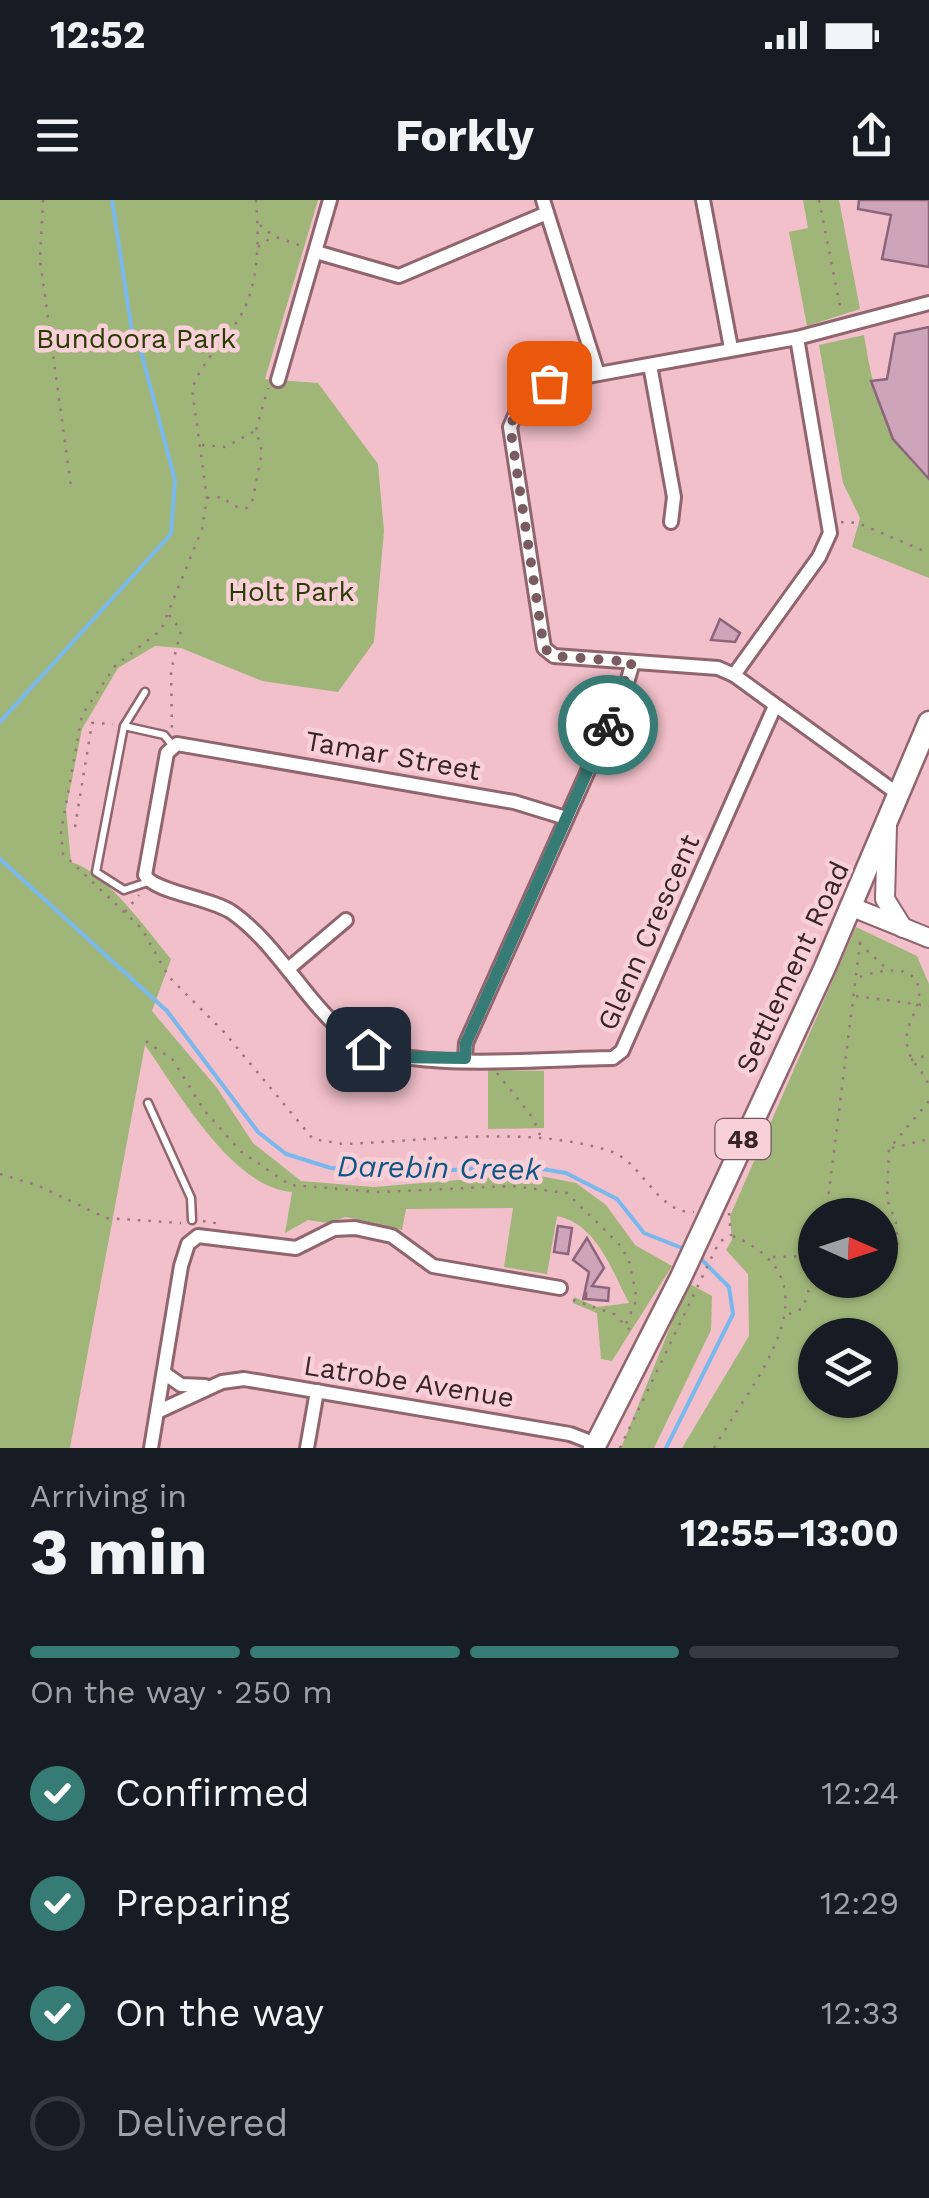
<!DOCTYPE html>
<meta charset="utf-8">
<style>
:root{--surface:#171b24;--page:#20242c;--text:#f1f3f6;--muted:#9ea1a6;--line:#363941;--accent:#367c74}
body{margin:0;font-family:"Work Sans",sans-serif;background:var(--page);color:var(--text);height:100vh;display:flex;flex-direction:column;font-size:38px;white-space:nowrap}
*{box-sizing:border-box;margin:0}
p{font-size:32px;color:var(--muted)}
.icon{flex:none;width:55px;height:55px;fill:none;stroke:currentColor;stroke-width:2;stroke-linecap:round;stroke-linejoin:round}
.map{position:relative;height:1248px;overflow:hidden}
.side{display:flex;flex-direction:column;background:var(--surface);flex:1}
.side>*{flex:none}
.needle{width:65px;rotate:93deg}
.fabs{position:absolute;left:798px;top:998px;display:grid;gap:20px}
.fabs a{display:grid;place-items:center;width:100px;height:100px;border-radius:50%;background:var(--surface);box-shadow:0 2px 8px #0004;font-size:50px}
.pin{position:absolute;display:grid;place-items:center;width:85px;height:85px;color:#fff;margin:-42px;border-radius:20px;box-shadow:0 5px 15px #0006}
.courier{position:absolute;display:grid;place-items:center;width:100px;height:100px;margin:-50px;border:8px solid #367c74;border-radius:50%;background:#fff;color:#222;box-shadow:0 2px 12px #0007}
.headline em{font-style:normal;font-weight:700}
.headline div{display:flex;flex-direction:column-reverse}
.headline{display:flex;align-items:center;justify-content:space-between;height:170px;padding:0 30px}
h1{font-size:65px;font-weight:700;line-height:75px}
.bar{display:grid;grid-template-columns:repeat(4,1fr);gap:15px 10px;align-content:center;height:120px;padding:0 30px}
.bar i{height:12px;border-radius:8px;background:var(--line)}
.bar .active{background:var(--accent)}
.bar p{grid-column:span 4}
ol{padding:0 30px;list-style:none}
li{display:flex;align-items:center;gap:30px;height:110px}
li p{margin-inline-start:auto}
li .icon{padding:10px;border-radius:50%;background:var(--accent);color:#fff;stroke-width:4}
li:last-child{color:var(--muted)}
li i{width:55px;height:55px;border:5px solid var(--line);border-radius:50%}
.status{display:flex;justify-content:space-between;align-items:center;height:70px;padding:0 50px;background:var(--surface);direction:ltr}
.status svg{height:28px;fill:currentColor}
header{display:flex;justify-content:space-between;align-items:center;height:130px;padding:0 30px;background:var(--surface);font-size:45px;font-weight:700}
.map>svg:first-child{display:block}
</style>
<div class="status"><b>12:52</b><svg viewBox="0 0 49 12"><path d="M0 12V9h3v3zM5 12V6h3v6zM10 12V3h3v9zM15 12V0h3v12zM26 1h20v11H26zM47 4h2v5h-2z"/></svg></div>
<header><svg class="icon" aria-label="menu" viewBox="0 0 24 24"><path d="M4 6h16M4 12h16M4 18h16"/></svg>Forkly<svg class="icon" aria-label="share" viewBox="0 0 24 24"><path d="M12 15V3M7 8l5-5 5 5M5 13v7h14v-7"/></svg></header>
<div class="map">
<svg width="929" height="1248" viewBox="0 0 929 1248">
<rect width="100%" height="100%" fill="#f2c0ca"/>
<g fill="#a0b679" fill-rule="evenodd">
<path d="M0 0H318L265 179 318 183 378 264 384 331 374 442 338 492 262 481 181 448 155 446 118 468 82 529 66 609 71 662C106 672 148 731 171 759L152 811 217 888 253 943 301 981 374 987 530 974 576 983 606 1005 635 1045 672 1066 612 1161 601 1159 597 1113 573 1103 574 1097 597 1107 629 1103C612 1071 597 1024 557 1016L547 1074 504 1067 513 1008 406 1009 402 1030 346 1017 328 1023 308 1020 285 1033 292 992C232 988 177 890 145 845L70 1248H0Z"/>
<polygon points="803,0 839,0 860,109 807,126 789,32 808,28"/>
<path d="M864 135C873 191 884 240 929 279V378L852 347 860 318 843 283 819 145Z"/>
<path d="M856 727 917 756 929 784V1248H682L749 1136 748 1074 726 1050 732 1040 730 1016ZM815 1015H880V1080H815ZM815 1135H880V1200H815Z"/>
<polygon points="488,870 544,871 544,928 488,929"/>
<polygon points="688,1083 712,1096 711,1130 654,1248 621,1248"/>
</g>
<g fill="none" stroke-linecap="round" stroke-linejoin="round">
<g stroke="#79b8ed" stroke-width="4">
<polyline points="0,522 171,334 175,280 139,144 133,138 112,0"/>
<polyline points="0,659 167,811 258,932 286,954 331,968 426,972 519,965 566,973 617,999 644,1033 687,1050"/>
<polyline points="666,1248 733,1114 729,1087 699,1057"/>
</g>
</g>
<g fill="#cea4bb" stroke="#8c657b" stroke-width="2.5">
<polygon points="859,0 929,0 929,67 882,59 891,15 858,9"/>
<polygon points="929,127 929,279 893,239 871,181 887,179 895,134"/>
<polygon points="720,419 740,433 735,442 711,440"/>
<polygon points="558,1026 572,1028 568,1054 554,1052"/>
<polygon points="587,1038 604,1068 592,1086 609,1088 608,1101 586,1099 586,1095 583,1100 589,1072 573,1060"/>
</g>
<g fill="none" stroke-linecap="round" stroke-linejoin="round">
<defs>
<g id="lane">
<polyline points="145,492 124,526 96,672 124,690 148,682"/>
<polyline points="124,526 164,535 173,546"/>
<polyline points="148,903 191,998 192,1020"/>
</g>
<g id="street">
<polyline points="543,0 598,174"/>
<polyline points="703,0 731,148"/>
<polyline points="316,52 399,76 547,13"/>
<polyline points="650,165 674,297 671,322"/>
<polyline points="278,180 330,0"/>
<polyline points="734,475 718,468 554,456 544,448 510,227 520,204 549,183 797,138"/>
<polyline points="898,594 734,475 819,357 830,333 797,138 929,103"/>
<path d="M566 618 514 602 177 544 167 553 145 675C153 692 213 698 233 713 279 746 305 802 349 837 395 875 550 858 613 858L622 851 775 506"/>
<polyline points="288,769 346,720"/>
<polyline points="465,858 466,843 626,486 633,462"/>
<polyline points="164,1173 181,1185 205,1186"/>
<polyline points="157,1212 222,1182 244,1179 570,1234 596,1244"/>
<polyline points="151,1248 181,1066 188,1044 198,1036 296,1048 334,1029 355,1028 392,1036 433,1066 560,1088"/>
<polyline points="307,1248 317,1191"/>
</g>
<g id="secondary">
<polyline points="887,626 885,699 903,728"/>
<polyline points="852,707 929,738"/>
</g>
<polyline id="primary" points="594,1248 681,1077 825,767 929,522"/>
</defs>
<use href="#lane" stroke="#91656f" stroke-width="11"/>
<use href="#street" stroke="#91656f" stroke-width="18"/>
<use href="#secondary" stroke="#91656f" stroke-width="22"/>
<use href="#primary" stroke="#91656f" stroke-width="25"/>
<g stroke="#98757c" stroke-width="2.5" stroke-dasharray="2.5 8" stroke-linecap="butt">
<polyline points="43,0 40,60 71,286"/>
<path d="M256 0C259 40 260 89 236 123 221 145 201 163 192 189L207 298 202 329 161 430 115 466 82 515 61 632 63 654 142 729 169 777 224 832 313 939 343 944C429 941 528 925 610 951 643 962 657 1014 694 1012"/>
<polyline points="819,0 841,111"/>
<polyline points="260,25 273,36 305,47"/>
<polyline points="258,47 272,37"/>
<polyline points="202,245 225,247 255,231"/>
<polyline points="207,298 223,297 233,306 247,308 252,303 262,252 256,230 268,188"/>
<polyline points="841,322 858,323 929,353"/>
<polyline points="169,415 181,430 171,471 172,530"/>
<polyline points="75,627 92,523 113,524"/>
<polyline points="125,712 139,695"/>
<polyline points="859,743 886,768"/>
<path d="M860 777C886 767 929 763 917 806 912 820 905 829 907 844 909 863 924 870 929 886"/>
<polyline points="856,796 929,806"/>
<polyline points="146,841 173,860 204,910 240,951 290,985 378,992 512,986 567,993 621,1046 629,1061 637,1099 625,1126"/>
<polyline points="911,860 929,855"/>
<polyline points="497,873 533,918 540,935"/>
<polyline points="892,948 929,939"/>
<polyline points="0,974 37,985 106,1018 181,1023"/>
<polyline points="729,1013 731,1036"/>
<polyline points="826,1015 861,735"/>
<polyline points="203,1021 221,1024"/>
<polyline points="880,1047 898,1048 896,1023 887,999 889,949 929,901"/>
<polyline points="773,1057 815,1056"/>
<polyline points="573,1100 614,1114 634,1134"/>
<polyline points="789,1114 803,1108 815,1070"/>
<polyline points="620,1248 719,1042 730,1036"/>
<path d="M714 1248C752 1181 843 1083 733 1036"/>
</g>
<use href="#lane" stroke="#fff" stroke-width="6"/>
<use href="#street" stroke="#fff" stroke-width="12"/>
<use href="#secondary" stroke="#fff" stroke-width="18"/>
<use href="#primary" stroke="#fff" stroke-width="20"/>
</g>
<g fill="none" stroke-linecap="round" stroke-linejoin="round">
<polyline stroke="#795b61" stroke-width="10" stroke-dasharray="0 18" points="549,183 520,204 510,226 544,448 554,456 632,462 608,525"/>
<polyline stroke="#367c74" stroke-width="12" points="368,849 392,857 465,858 466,843 608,525"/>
</g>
<g text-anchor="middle" stroke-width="9" stroke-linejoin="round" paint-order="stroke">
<rect fill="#f9d0d8" stroke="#72585e" stroke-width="2.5" x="715.5" y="919" width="55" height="40" rx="8"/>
<g font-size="25" font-weight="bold" fill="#382529">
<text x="743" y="948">48</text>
</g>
<g font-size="28" fill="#2d3c05" stroke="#f9d0d8">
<text x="136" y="148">Bundoora Park</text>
<text x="291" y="401">Holt Park</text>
</g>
<g font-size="28" fill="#382529" stroke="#f9d0d8">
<text transform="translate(393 555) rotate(10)" y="10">Tamar Street</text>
<text transform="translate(648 732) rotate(-66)" y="10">Glenn Crescent</text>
<text transform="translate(792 767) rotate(-65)" y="10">Settlement Road</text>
<text transform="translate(409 1181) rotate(9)" y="10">Latrobe Avenue</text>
</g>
<g font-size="30" font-style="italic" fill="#0d5788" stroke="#f9d0d8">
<text transform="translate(439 968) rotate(1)" y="10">Darebin Creek</text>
</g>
</g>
</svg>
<div class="fabs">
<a><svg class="needle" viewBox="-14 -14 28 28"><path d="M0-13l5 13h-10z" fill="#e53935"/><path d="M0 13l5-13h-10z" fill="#9ea1a6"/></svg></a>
<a><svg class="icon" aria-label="layers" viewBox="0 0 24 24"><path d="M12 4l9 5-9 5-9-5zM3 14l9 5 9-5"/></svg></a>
</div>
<div class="pin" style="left:549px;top:183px;background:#ea580c"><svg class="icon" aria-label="bag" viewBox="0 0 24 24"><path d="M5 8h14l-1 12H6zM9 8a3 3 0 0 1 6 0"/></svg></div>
<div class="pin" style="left:368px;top:849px;background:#1f2937"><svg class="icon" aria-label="home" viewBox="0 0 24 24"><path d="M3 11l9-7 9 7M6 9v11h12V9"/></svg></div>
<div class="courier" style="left:608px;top:525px"><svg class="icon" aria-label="bike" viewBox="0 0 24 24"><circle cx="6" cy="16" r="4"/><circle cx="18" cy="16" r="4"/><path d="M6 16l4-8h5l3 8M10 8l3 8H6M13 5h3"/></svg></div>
</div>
<section class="side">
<div class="headline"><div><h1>3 min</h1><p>Arriving in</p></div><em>12:55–13:00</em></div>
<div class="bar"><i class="active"></i><i class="active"></i><i class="active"></i><i></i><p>On the way · 250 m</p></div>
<ol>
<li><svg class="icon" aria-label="check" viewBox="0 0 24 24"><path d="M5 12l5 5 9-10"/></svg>Confirmed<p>12:24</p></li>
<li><svg class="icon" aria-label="check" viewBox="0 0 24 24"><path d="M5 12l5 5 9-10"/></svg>Preparing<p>12:29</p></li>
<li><svg class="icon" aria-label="check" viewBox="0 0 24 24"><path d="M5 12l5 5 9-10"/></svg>On the way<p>12:33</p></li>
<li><i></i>Delivered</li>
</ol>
</section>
